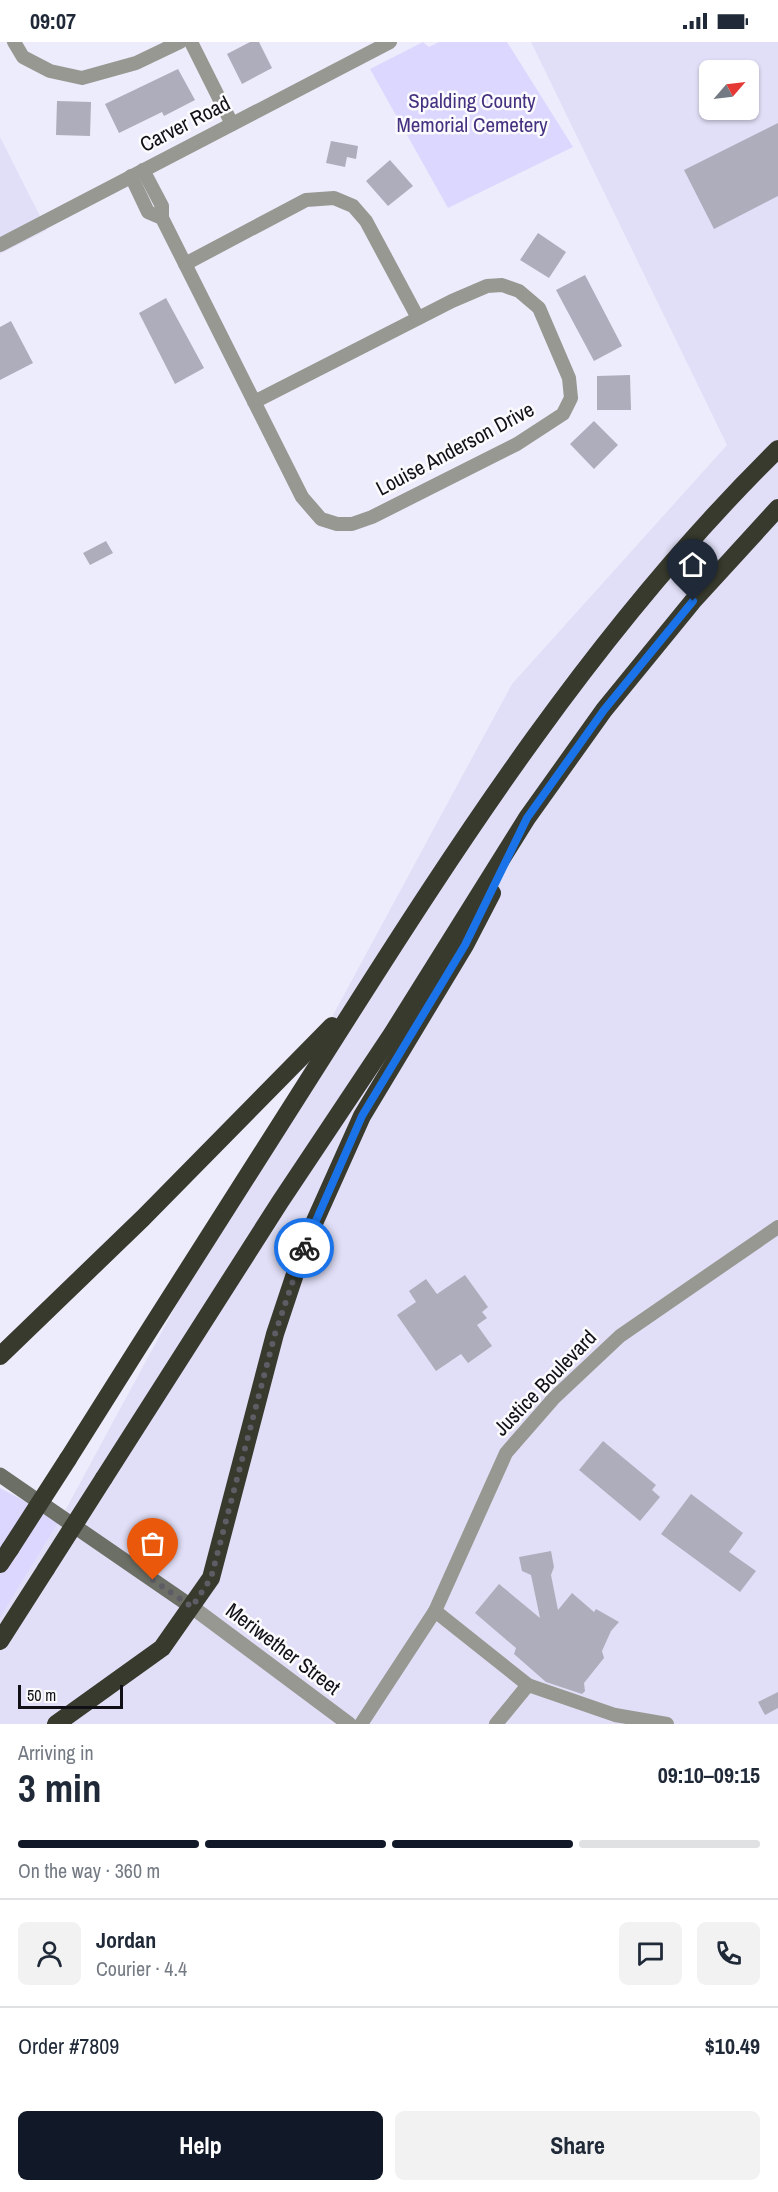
<!DOCTYPE html>
<meta charset="utf-8">
<style>
:root{--surface:#fff;--page:#f2f2f3;--text:#1f2937;--muted:#747a83;--line:#e0e1e3;--accent:#111827}
body{margin:0;font-family:"Archivo Narrow",sans-serif;background:var(--page);color:var(--text);height:100vh;display:flex;flex-direction:column;font-size:22px;white-space:nowrap}
*{box-sizing:border-box;margin:0}
p{font-size:20px;color:var(--muted)}
.icon{flex:none;width:33px;height:33px;fill:none;stroke:currentColor;stroke-width:2;stroke-linecap:round;stroke-linejoin:round}
.map{position:relative;height:1682px;overflow:hidden}
.sheet{display:flex;flex-direction:column;background:var(--surface);flex:1}
.sheet>*{flex:none}
.needle{width:39px;rotate:62deg}
.fabs{position:absolute;left:699px;top:18px;display:grid;gap:12px}
.fabs a{display:grid;place-items:center;width:60px;height:60px;border-radius:9px;background:var(--surface);box-shadow:0 2px 4px #0004;font-size:30px}
.scale{position:absolute;left:18px;bottom:15px;width:105px;box-sizing:border-box;padding-left:6px;border:3px solid #111016;border-top:0;font-size:16px;line-height:21px;white-space:nowrap;color:#111016;-webkit-text-stroke:4px #fbfbfe;paint-order:stroke}
.pin{position:absolute;display:grid;place-items:center;width:51px;height:51px;color:#fff;margin:-62px -26px;border-radius:50% 50% 50% 0;rotate:-45deg;box-shadow:0 0 6px #0007}
.pin .icon{rotate:45deg}
.courier{position:absolute;display:grid;place-items:center;width:60px;height:60px;margin:-30px;border:4px solid #1a73e8;border-radius:50%;background:#fff;color:#222;box-shadow:0 2px 8px #0007}
.overview em{font-style:normal;font-weight:700}
.overview div{display:flex;flex-direction:column-reverse}
.overview{display:flex;align-items:center;justify-content:space-between;height:102px;padding:0 18px}
h1{font-size:39px;font-weight:700;line-height:45px}
.bar{display:grid;grid-template-columns:repeat(4,1fr);gap:9px 6px;align-content:center;height:72px;padding:0 18px}
.bar i{height:8px;border-radius:4px;background:var(--line)}
.bar .on{background:var(--accent)}
.bar p{grid-column:span 4}
.line{display:flex;align-items:center;gap:15px;padding:0 18px;border-top:2px solid var(--line)}
.line div{flex:1}
.round{display:grid;place-items:center;flex:none;width:63px;height:63px;border-radius:9px;background:var(--page)}
.button{display:flex;gap:12px;margin-top:auto;padding:12px 18px}
.button a{flex:1;height:69px;border-radius:9px;background:var(--accent);color:#fff;font-size:24px;font-weight:700;line-height:69px;text-align:center}
.button a+a{background:var(--page);color:var(--text)}
.status{display:flex;justify-content:space-between;align-items:center;height:42px;padding:0 30px;background:var(--surface);direction:ltr}
.status svg{height:16px;fill:currentColor}
.map>svg:first-child{display:block}
</style>
<div class="status"><b>09:07</b><svg viewBox="0 0 49 12"><path d="M0 12V9h3v3zM5 12V6h3v6zM10 12V3h3v9zM15 12V0h3v12zM26 1h20v11H26zM47 4h2v5h-2z"/></svg></div>
<div class="map">
<svg width="778" height="1682" viewBox="0 0 778 1682">
<rect width="100%" height="100%" fill="#edecfc"/>
<g fill="#e1dff7" fill-rule="evenodd">
<path d="M531 0H778V1682H0V1576L60 1478 512 642 727 403ZM710 28H748V68H710Z"/>
<polygon points="0,95 47,188 0,212"/>
</g>
<g fill="#dcd7fe">
<polygon points="423,0 429,5 439,0 507,0 573,105 448,166 370,27"/>
<polygon points="0,1446 60,1478 0,1576"/>
</g>
<g fill="#aeadbc">
<polygon points="250,0 259,0 272,26 242,42 227,12"/>
<polygon points="178,27 195,58 164,74 162,70 119,91 105,62"/>
<polygon points="57,59 91,60 90,94 56,93"/>
<polygon points="778,81 778,154 714,187 684,128"/>
<polygon points="331,99 358,104 356,117 347,115 345,125 326,121"/>
<polygon points="390,118 413,144 388,164 366,139"/>
<polygon points="538,191 566,210 549,236 520,218"/>
<polygon points="585,233 622,304 594,319 556,248"/>
<polygon points="166,256 204,326 175,342 139,271"/>
<polygon points="11,279 33,321 0,338 0,285"/>
<polygon points="630,333 631,368 597,368 597,334"/>
<polygon points="594,379 618,403 594,427 570,402"/>
<polygon points="106,499 113,511 90,523 83,511"/>
<polygon points="465,1233 488,1265 482,1270 487,1276 477,1283 492,1304 468,1321 461,1312 436,1329 397,1273 416,1260 409,1249 426,1237 437,1252"/>
<polygon points="603,1399 656,1443 652,1448 660,1455 640,1479 579,1428"/>
<polygon points="691,1452 743,1491 729,1510 756,1529 740,1550 661,1492"/>
<polygon points="551,1509 554,1525 551,1533 558,1568 572,1551 594,1570 596,1567 619,1580 611,1589 602,1609 604,1616 584,1641 585,1649 582,1652 546,1640 514,1612 516,1606 475,1571 499,1542 540,1576 531,1533 522,1529 519,1515"/>
<polygon points="778,1650 778,1666 765,1673 758,1660"/>
</g>
<g fill="none" stroke-linecap="round" stroke-linejoin="round">
<g stroke="#969891" stroke-width="14">
<polyline points="14,0 23,15 50,29 82,36 136,21 180,0"/>
<polyline points="191,0 232,82"/>
<polyline points="143,128 162,164 162,176"/>
<polyline points="131,134 148,170 162,176 302,455 321,477 337,482 352,482 372,475 517,402 563,372 571,356 569,336 539,266 519,249 502,243 487,244 452,259 254,360"/>
<polyline points="0,203 390,0"/>
<polyline points="185,222 306,158 334,156 353,164 366,179 418,276"/>
<polyline points="435,1569 528,1643 615,1673 667,1682"/>
<polyline points="361,1682 435,1569 506,1411 554,1356 620,1294 778,1185"/>
<polyline points="496,1682 528,1643"/>
</g>
<polyline stroke="#969891" stroke-width="15" points="192,1565 349,1682"/>
<polyline stroke="#6c6f65" stroke-width="15" points="0,1433 192,1565"/>
<g stroke="#373a2d" stroke-width="18">
<polyline points="0,1314 143,1176 332,984"/>
<path d="M68 1417C154 1280 241 1144 328 1007 462 795 598 584 778 407"/>
<polyline points="104,1436 280,1160 392,992 527,776 604,668 693,559 778,466"/>
<polyline points="0,1522 10,1507"/>
<polyline points="0,1599 46,1527"/>
<polyline points="56,1682 162,1606 211,1536 275,1292 306,1199 362,1074 465,903 492,851"/>
</g>
<g stroke="#373a2d" stroke-width="18">
<polyline points="10,1507 68,1417"/>
<polyline points="46,1527 104,1436"/>
</g>
</g>
<g fill="none" stroke-linecap="round" stroke-linejoin="round">
<polyline stroke="#5e5d66" stroke-width="6" stroke-dasharray="0 10.8" points="153,1538 192,1565 211,1536 275,1292 304,1206"/>
<polyline stroke="#1a73e8" stroke-width="8" points="304,1206 362,1074 465,903 527,776 604,668 693,559"/>
</g>
<g text-anchor="middle" stroke-width="5" stroke-linejoin="round" paint-order="stroke">
<g font-size="21" fill="#453180" stroke="#fbfbfe">
<text x="472" y="66">Spalding County<tspan x="472" dy="24">Memorial Cemetery</tspan></text>
</g>
<g font-size="21" fill="#111016" stroke="#fbfbfe">
<text transform="translate(185 82) rotate(-27)" y="7">Carver Road</text>
<text transform="translate(455 407) rotate(-28)" y="7">Louise Anderson Drive</text>
<text transform="translate(545 1341) rotate(-46)" y="7">Justice Boulevard</text>
<text transform="translate(283 1607) rotate(37)" y="7">Meriwether Street</text>
</g>
</g>
</svg>
<div class="fabs">
<a><svg class="needle" viewBox="-14 -14 28 28"><path d="M0-13l5 13h-10z" fill="#e53935"/><path d="M0 13l5-13h-10z" fill="#747a83"/></svg></a>
</div>
<div class="scale">50 m</div>
<div class="pin" style="left:153px;top:1538px;background:#ea580c"><svg class="icon" aria-label="bag" viewBox="0 0 24 24"><path d="M5 8h14l-1 12H6zM9 8a3 3 0 0 1 6 0"/></svg></div>
<div class="pin" style="left:693px;top:559px;background:#1f2937"><svg class="icon" aria-label="home" viewBox="0 0 24 24"><path d="M3 11l9-7 9 7M6 9v11h12V9"/></svg></div>
<div class="courier" style="left:304px;top:1206px"><svg class="icon" aria-label="bike" viewBox="0 0 24 24"><circle cx="6" cy="16" r="4"/><circle cx="18" cy="16" r="4"/><path d="M6 16l4-8h5l3 8M10 8l3 8H6M13 5h3"/></svg></div>
</div>
<section class="sheet">
<div class="overview"><div><h1>3 min</h1><p>Arriving in</p></div><em>09:10–09:15</em></div>
<div class="bar"><i class="on"></i><i class="on"></i><i class="on"></i><i></i><p>On the way · 360 m</p></div>
<div class="line" style="height:108px"><a class="round"><svg class="icon" aria-label="person" viewBox="0 0 24 24"><circle cx="12" cy="8" r="4"/><path d="M4 21q1-7 8-7t8 7"/></svg></a><div><b>Jordan</b><p>Courier · 4.4</p></div><a class="round"><svg class="icon" aria-label="chat" viewBox="0 0 24 24"><path d="M4 5h16v11H9l-5 4z"/></svg></a><a class="round"><svg class="icon" aria-label="phone" viewBox="0 0 24 24"><path d="M5 4h4l2 5-3 2q2 4 5 5l2-3 5 2v4C11 20 4 13 5 4z"/></svg></a></div>
<div class="line" style="height:78px"><div>Order #7809</div><b>$10.49</b></div>
<div class="button"><a>Help</a><a>Share</a></div>
</section>
